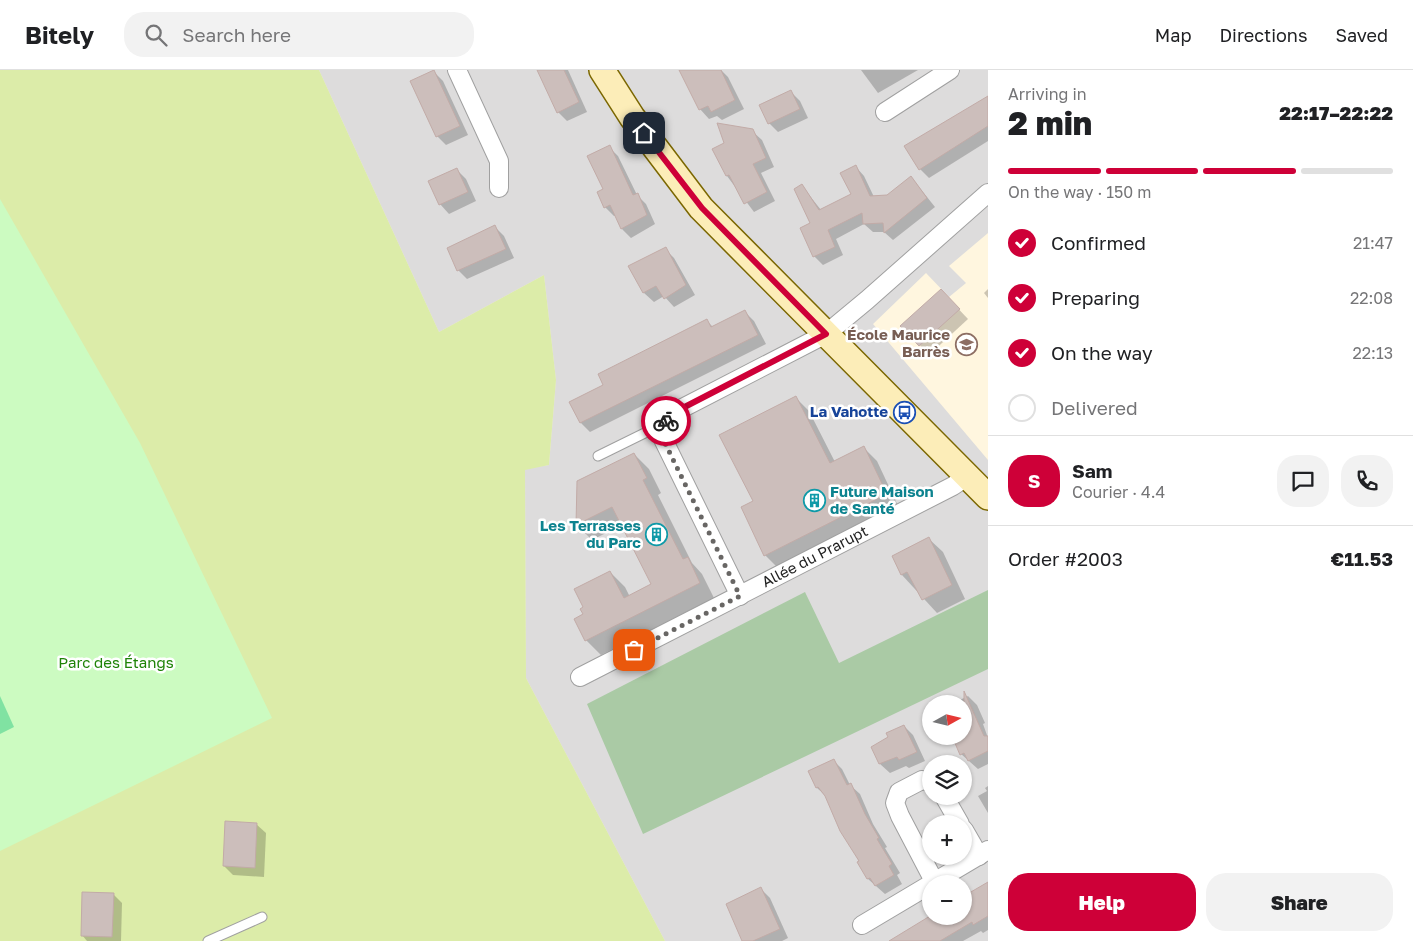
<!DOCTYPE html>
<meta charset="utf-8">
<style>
:root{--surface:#fff;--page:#f2f2f2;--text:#202124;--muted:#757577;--line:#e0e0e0;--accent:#ce0038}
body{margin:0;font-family:"Golos Text",sans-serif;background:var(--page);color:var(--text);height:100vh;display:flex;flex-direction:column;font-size:19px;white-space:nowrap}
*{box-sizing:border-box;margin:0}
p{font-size:16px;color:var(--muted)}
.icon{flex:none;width:28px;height:28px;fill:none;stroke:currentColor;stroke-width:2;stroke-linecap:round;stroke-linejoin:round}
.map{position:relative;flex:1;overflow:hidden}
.details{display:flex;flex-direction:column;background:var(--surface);width:425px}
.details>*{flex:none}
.needle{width:32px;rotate:82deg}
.controls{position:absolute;left:922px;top:625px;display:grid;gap:10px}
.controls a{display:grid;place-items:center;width:50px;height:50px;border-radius:50%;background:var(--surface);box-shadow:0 1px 4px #0004;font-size:25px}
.pin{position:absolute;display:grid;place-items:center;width:42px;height:42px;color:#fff;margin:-21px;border-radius:10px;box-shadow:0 2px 8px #0006}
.courier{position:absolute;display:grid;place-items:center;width:50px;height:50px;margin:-25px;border:4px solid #ce0038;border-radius:50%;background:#fff;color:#222;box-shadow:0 1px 6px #0007}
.overview em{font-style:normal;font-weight:800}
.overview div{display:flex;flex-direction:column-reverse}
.overview{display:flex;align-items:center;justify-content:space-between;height:85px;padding:0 20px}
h1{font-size:32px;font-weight:800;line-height:38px}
.bar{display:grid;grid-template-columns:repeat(4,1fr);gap:8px 5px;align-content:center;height:60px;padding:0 20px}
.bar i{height:6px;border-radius:4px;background:var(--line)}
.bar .on{background:var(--accent)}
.bar p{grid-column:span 4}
.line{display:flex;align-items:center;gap:12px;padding:0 20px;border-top:1px solid var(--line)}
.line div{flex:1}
.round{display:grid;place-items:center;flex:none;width:52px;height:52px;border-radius:20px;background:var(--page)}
ol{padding:0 20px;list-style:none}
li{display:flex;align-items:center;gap:15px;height:55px}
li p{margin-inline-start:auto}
li .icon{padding:5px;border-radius:50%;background:var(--accent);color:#fff;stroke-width:4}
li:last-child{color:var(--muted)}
li i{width:28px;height:28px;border:2px solid var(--line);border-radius:50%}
.action{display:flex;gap:10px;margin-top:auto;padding:10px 20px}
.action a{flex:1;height:58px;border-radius:20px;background:var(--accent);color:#fff;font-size:20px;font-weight:800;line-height:58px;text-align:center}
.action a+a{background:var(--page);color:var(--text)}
header{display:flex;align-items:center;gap:30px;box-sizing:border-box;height:70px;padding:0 25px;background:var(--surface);border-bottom:1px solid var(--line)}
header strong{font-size:24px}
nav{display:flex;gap:28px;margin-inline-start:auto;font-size:18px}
.search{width:350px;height:45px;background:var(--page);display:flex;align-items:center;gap:12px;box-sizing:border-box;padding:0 18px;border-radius:20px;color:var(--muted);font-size:19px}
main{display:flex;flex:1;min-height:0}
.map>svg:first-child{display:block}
</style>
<header>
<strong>Bitely</strong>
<div class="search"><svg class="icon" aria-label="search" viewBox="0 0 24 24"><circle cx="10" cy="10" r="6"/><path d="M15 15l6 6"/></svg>Search here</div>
<nav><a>Map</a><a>Directions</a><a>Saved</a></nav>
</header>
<main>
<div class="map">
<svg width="988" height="871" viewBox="0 0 988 871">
<rect width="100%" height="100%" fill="#f0e9e5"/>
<path fill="#dddcdc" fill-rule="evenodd" d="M319 0H988V871H665L526 608 525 399 549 395 556 310 544 205 439 262ZM931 634H964V666H931ZM931 694H964V726H931ZM931 754H964V786H931ZM931 814H964V846H931Z"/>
<polygon fill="#fff6df" points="988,163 988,390 873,254 926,203 949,227 966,213 949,196"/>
<polygon fill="#dceca9" points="0,0 319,0 439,262 544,205 556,310 549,395 525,400 526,608 665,871 0,871"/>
<polygon fill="#aacaa5" points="988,520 988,599 643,764 587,634 805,522 839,593"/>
<polygon fill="#ccfbc1" points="0,129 140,373 272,648 0,781"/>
<polygon fill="#80e2a2" points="0,626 14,657 0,664"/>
<g fill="#0003">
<polygon points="538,0 568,0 587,42 567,51 558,42"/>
<polygon points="680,0 721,0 728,7 744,39 722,50 717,46 709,49 700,39"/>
<polygon points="861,0 918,0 878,23"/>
<polygon points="434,2 443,11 468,65 446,75 437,66"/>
<polygon points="791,22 800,31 808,48 778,62 769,53"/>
<polygon points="988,27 988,71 929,108 920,99 906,76"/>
<polygon points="752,61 762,70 774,97 761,103 775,131 754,142 727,106 725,74"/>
<polygon points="609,77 618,86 637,125 646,134 655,154 631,168 622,159 616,146 614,146 605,137 598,123 604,120"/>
<polygon points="856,97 864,106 874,127 888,126 911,107 935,137 893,170 884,162 873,162 864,154 836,169 843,185 823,195 814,186 812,153 802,116 821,140 852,124"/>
<polygon points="457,100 466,109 476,131 449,144 440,134 430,112"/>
<polygon points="495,157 504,166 514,188 467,209 458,200"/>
<polygon points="665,179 674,188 695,225 674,237 664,226 654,232 644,223 630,197"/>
<polygon points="988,219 988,228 984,223"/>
<polygon points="950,230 968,249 929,285 902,256"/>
<polygon points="745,242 754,251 766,274 590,362 581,353 571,333 605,315 707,251 714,258"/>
<polygon points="796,328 809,341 835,392 864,378 877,391 899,438 778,498 765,485 754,432"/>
<polygon points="634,384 649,399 661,423 658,425 692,493 702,504 714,528 601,585 586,570 585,545 610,502 625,517 630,527 653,515 622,455 592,470 577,455 578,412"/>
<polygon points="929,469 943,482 965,529 937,543 902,505 893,486"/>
<polygon points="968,626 977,635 985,653 983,654 988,668 988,694 978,699 961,684 953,666 964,666 964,634 952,634"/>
<polygon points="904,656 913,665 925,691 909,698 906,696 890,703 880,694 873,678"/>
<polygon points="833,690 842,699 850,715 860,724 873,754 887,777 885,778 900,803 897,805 902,814 885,824 868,809 826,726 817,718 809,702"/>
<polygon points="988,716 988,743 978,726 987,721 985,718"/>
<polygon points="256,754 266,763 264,807 233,805 224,796"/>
<polygon points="988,813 988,860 983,863 981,861 963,871 892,871 964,846 964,828"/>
<polygon points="761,819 770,828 788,868 782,871 743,871"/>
<polygon points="113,824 122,833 121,871 87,871 82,865"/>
</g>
<g fill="#ccbebb" stroke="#c2aba7">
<polygon points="434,0 460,56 436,67 410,11"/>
<polygon points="537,0 564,0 579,32 557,43"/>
<polygon points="679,0 721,0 735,30 711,42 708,36 699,40"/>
<polygon points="791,20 800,39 768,54 759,35"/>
<polygon points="988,26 988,56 919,100 904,76"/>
<polygon points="717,53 753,59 766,88 753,94 767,122 744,134 729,105 726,106 712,79 724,73"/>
<polygon points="610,75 633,125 638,123 647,145 621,159 610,135 604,138 597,122 603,119 587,86"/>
<polygon points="856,95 870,126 887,125 911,106 927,128 884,163 883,153 863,154 862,143 828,160 835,177 813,187 800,158 810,153 794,119 802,114 819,140 851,124 840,103"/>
<polygon points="457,98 468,122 439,135 428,111"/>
<polygon points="495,155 506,179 457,201 447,178"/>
<polygon points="666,177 686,215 664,229 656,216 643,223 628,196"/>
<polygon points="941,219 960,239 919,276 900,256"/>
<polygon points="745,240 758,265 580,353 569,332 603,315 598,304 707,249 711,257"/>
<polygon points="796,326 830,393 864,376 887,424 764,486 741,437 753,431 719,365"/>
<polygon points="634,383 647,408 643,410 683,489 688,487 700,513 585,571 574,549 583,544 580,539 583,537 574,519 610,501 624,528 651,514 612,437 576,455 577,411"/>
<polygon points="929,467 952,515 922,530 907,502 901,505 892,486"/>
<polygon points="964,621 984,666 988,666 988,681 968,691 964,683 960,685 952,666 964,666"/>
<polygon points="904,655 917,682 899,690 897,687 879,694 871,677 888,667 886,663"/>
<polygon points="834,689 847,715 851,713 865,744 879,768 877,769 892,794 889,796 894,805 875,816 870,808 867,809 857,792 859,791 840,761 825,726 818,717 816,718 808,701"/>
<polygon points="225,751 257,753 255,798 223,796"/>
<polygon points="988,812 988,846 973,855 972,852 940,871 889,871 930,846 964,846 964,826"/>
<polygon points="761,817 780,859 753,871 742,871 726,834"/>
<polygon points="82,822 114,823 112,867 81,866"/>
</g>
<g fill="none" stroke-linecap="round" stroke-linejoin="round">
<defs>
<g id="lane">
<polyline points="598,386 663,354"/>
<polyline points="208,871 262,847"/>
</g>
<g id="street">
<polyline points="457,0 499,91 499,118"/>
<polyline points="885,42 950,0"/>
<polyline points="740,526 662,367 663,354 671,344 826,264 867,230 988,123"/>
<path id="s1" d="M580 607 953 416 968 406"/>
<polyline points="931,712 922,710 899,722 895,733 900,746 934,811"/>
<polyline points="944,726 960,754"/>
<polyline points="964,760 979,786"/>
<polyline points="862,855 988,780"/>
</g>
<polyline id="secondary" points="602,0 632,47 701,138 988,427"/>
</defs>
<use href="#lane" stroke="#a0a0a0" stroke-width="11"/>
<use href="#street" stroke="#a0a0a0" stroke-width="20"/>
<use href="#secondary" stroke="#7b6701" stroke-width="28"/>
<use href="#lane" stroke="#fff" stroke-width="9"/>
<use href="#street" stroke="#fff" stroke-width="18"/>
<use href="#secondary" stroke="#fcedb8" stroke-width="25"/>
</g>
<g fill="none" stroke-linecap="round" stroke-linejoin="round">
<polyline stroke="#686664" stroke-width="5" stroke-dasharray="0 9" points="634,580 740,526 662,367 666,351"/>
<polyline stroke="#ce0038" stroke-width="6" points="644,63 702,138 826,264 671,344 666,351"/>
</g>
<defs>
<symbol id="school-ring" viewBox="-11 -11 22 22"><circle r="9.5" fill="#fff" stroke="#8d6e63" stroke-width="1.5"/><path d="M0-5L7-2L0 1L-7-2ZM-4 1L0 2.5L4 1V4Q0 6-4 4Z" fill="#8d6e63"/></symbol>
<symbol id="bus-ring" viewBox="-11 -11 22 22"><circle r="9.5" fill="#fff" stroke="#1a4fb4" stroke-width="1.5"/><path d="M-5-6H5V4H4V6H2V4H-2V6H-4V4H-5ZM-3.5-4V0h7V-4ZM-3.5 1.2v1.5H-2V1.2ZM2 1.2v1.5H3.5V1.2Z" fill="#1a4fb4"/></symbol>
<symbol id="building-ring" viewBox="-11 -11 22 22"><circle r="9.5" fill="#fff" stroke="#0f9aa8" stroke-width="1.5"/><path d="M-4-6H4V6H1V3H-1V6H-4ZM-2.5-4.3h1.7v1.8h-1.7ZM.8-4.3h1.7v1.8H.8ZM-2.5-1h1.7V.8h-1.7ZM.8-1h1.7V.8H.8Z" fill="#0f9aa8"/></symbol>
</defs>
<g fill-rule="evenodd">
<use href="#school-ring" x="954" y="262" width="25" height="25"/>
<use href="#bus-ring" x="892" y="330" width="25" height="25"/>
<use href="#building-ring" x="802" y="418" width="25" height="25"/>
<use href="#building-ring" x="644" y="452" width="25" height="25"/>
</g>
<g text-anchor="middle" stroke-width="5" stroke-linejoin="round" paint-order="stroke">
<g font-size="15" font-weight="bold" fill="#785e54" stroke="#fff" text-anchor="end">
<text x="950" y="270">École Maurice<tspan x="950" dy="17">Barrès</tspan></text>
</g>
<g font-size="15" font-weight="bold" fill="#164399" stroke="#fff" text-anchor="end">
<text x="888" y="347">La Vahotte</text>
</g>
<g font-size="15" font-weight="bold" fill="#0d838f" stroke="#fff" text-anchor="start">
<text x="830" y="427">Future Maison<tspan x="830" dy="17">de Santé</tspan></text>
<text x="641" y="461" text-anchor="end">Les Terrasses<tspan x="641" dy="17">du Parc</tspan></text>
</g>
<g font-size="15" fill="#1f1f1f" stroke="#fff">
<text dy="5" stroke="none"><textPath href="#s1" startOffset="264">Allée du Prarupt</textPath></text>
</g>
<g font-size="15" fill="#1f8308" stroke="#fff">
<text x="116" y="598">Parc des Étangs</text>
</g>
</g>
</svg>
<div class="controls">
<a><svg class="needle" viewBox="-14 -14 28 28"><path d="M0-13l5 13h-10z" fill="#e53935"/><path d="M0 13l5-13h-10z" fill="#757577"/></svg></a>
<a><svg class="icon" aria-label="layers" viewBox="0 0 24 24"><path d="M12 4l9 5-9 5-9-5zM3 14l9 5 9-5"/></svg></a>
<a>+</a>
<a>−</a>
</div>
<div class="pin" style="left:634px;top:580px;background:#ea580c"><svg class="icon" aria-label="bag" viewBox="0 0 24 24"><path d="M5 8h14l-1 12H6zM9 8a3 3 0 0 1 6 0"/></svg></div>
<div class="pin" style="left:644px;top:63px;background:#1f2937"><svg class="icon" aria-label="home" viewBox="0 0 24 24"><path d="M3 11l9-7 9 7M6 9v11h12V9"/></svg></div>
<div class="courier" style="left:666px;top:351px"><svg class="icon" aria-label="bike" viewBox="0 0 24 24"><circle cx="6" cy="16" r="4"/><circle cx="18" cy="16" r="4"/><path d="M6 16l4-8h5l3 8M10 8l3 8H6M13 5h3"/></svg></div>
</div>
<section class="details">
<div class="overview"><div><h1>2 min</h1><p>Arriving in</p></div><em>22:17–22:22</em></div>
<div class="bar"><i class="on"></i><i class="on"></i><i class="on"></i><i></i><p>On the way · 150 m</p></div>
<ol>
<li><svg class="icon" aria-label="check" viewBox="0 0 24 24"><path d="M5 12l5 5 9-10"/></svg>Confirmed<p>21:47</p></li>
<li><svg class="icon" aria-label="check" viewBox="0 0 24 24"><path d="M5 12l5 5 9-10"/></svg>Preparing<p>22:08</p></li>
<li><svg class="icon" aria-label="check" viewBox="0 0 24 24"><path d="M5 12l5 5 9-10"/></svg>On the way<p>22:13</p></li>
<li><i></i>Delivered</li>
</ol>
<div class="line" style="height:90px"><b class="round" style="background:var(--accent);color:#fff">S</b><div><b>Sam</b><p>Courier · 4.4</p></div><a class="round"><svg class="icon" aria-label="chat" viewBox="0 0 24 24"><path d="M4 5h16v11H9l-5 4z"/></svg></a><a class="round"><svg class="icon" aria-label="phone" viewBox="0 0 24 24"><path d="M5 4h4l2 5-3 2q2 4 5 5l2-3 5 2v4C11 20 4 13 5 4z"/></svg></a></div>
<div class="line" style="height:65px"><div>Order #2003</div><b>€11.53</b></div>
<div class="action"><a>Help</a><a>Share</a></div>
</section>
</main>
